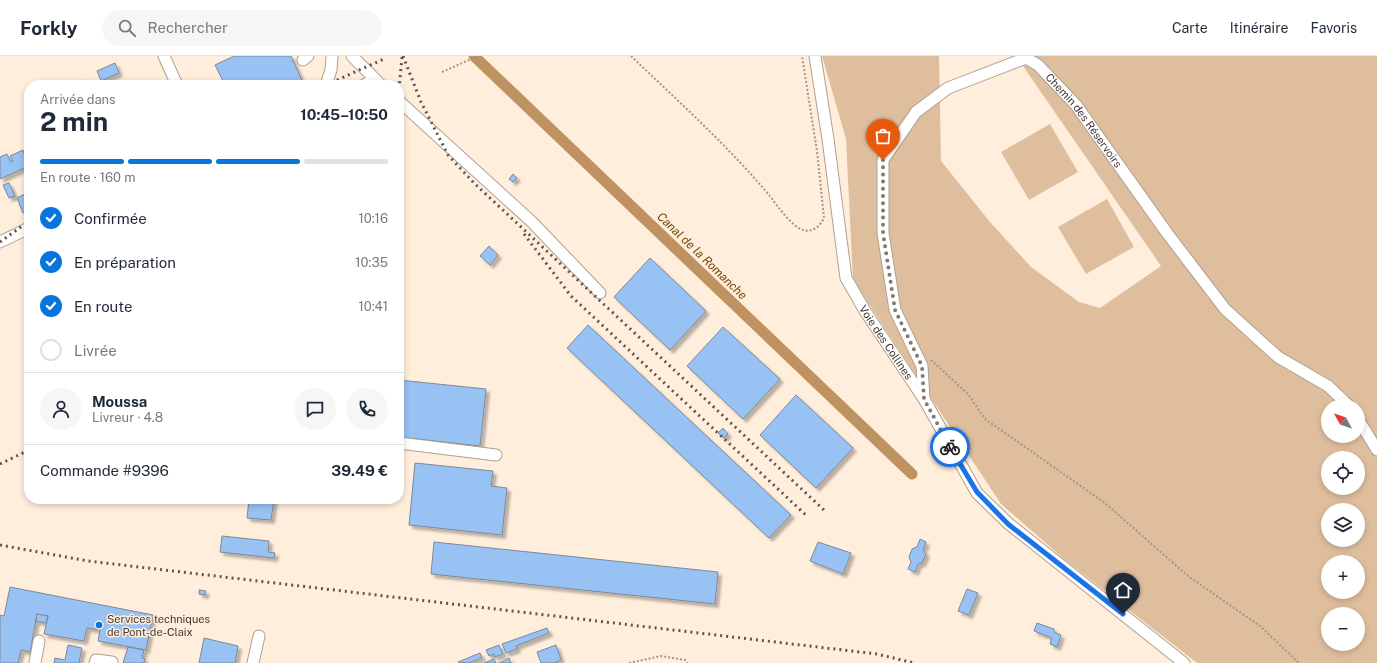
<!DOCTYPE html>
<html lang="fr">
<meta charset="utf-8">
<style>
:root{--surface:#fff;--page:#f6f6f7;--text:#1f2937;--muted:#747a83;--line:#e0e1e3;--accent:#0676dd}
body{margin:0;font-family:"Public Sans",sans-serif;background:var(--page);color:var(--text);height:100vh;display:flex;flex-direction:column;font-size:15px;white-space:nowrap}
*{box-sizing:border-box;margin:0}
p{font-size:13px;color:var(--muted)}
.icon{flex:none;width:22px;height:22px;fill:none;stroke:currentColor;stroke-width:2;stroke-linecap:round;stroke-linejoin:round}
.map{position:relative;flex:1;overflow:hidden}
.drawer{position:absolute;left:24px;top:24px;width:380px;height:424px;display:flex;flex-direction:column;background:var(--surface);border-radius:16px;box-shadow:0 2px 6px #0003}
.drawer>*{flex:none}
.needle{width:26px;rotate:310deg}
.tools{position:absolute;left:1321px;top:343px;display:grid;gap:8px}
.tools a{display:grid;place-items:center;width:44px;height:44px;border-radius:50%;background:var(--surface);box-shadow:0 2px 6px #0003;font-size:20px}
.pin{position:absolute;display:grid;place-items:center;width:34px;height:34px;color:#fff;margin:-41px -17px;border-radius:50% 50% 50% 0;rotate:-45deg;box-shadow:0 0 4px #0007}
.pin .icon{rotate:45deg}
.courier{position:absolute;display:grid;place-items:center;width:40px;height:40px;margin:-20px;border:3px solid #1a73e8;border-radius:50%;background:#fff;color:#222;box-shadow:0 1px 5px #0007}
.headline em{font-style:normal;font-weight:700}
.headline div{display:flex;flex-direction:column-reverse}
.headline{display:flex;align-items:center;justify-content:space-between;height:68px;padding:0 16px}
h1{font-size:26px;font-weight:700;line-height:30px}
.bar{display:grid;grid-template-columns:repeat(4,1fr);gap:6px 4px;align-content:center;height:48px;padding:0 16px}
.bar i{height:5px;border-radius:3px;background:var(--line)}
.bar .on{background:var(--accent)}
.bar p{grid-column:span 4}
.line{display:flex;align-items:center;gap:10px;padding:0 16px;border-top:1px solid var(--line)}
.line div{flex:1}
.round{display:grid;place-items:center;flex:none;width:42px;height:42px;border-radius:21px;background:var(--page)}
ol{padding:0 16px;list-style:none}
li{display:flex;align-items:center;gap:12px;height:44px}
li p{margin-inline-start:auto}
li .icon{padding:4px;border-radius:50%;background:var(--accent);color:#fff;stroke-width:4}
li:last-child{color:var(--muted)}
li i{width:22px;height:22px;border:2px solid var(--line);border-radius:50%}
header{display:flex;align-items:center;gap:24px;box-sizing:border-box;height:56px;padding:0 20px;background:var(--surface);border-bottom:1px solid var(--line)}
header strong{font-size:19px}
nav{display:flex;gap:22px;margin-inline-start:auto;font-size:14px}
.search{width:280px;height:36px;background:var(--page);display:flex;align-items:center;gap:10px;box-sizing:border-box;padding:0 14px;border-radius:22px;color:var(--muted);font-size:15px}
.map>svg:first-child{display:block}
</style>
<header>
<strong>Forkly</strong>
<div class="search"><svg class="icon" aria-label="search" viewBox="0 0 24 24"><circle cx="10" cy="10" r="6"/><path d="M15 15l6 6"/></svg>Rechercher</div>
<nav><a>Carte</a><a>Itinéraire</a><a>Favoris</a></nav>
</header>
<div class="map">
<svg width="1377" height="607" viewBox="0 0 1377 607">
<defs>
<filter id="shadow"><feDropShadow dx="3.5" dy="3.5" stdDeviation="1" flood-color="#0004"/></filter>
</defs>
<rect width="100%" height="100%" fill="#ffeedc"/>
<g fill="#debe9d" fill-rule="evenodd">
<path d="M822 0H939L941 105 990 166 1031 211 1079 246 1100 252 1161 210 1016 0H1377V607H1197L1064 503 1001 448 853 224 846 83ZM1328 350H1358V380H1328ZM1328 402H1358V432H1328ZM1328 454H1358V484H1328ZM1328 506H1358V536H1328ZM1328 558H1358V588H1328Z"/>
<polygon points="1050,68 1078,116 1029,144 1001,96"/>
<polygon points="1107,143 1134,191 1086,218 1058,171"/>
</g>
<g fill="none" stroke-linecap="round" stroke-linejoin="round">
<polyline stroke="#bf9361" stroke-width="11" points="474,0 912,418"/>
</g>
<g fill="#98c1f4" stroke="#7b8999" filter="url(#shadow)">
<polygon points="234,0 291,0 304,29 209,29 223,25 215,9"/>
<polygon points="115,7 119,17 101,25 97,15"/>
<polygon points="86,24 88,29 77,29 77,28"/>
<polygon points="23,94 25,100 29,98 29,110 0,123 0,101 7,98 11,106 13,105 10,100"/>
<polygon points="513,118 517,122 513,126 509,123"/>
<polygon points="9,127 15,140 9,142 3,129"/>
<polygon points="29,136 29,154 23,157 17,142"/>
<polygon points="489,190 498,199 490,209 480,200"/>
<polygon points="650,202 706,255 670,294 614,241"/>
<polygon points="588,269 791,459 769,482 567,292"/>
<polygon points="723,271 780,323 743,363 687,310"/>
<polygon points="399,324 486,333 480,390 399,381"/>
<polygon points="796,339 853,392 816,432 760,379"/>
<polygon points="723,372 728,378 724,382 718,377"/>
<polygon points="415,407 493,415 491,430 507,432 502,479 409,469"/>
<polygon points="249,443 274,443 271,464 247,462"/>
<polygon points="222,480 269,485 268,496 275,497 274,502 220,496"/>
<polygon points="920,483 926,486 923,494 926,498 922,507 918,508 915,516 908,513 911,506 909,501 912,493 917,491"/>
<polygon points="434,486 718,516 715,548 431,518"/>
<polygon points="818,486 851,497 843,518 810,505"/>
<polygon points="10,531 153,559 146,594 98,585 100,574 87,572 84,585 44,578 48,560 37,558 30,596 21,594 18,607 0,607 0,559 4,560"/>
<polygon points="967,533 978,537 969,559 958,555"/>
<polygon points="199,534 206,535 205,539 199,538"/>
<polygon points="37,558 48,560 46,567 36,565"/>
<polygon points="1037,567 1054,573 1055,577 1061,579 1057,591 1050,588 1052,582 1034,575"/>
<polygon points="547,572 549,577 516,590 517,593 506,597 502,588"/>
<polygon points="204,582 238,590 235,607 199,607"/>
<polygon points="68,589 82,592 79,607 54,607 55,602 65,604"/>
<polygon points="499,589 503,598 495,601 494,598 489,600 486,594"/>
<polygon points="556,589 561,604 554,607 541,607 537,596"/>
<polygon points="128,591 144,594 142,602 145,603 144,607 123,607"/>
<polygon points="480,597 482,602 469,607 458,606"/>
<polygon points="509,602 511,607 499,607"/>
<polygon points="494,603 496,607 484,607"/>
</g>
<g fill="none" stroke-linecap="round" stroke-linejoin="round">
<defs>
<g id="minor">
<polyline points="164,0 177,29"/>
<polyline points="352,0 381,29"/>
<path id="s1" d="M815 0 828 83 846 222 865 255 924 343 977 437 1009 468 1184 607"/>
<polyline points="303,4 308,0"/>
<polyline points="326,29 331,14 332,0"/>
<polyline points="364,29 375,23"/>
<polyline points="399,45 532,166 600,237"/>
<polyline points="0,186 29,172"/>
<path id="s2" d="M924 343 922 310 895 254 883 177V104L916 56 948 32 1026 2 1038 9 1076 49 1167 177 1225 253 1278 301 1328 330 1349 350"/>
<polyline points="1358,363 1377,394"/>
<polyline points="399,387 496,399"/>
<polyline points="35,607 39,585"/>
<polyline points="95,607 96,604 112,606"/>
<polyline points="253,607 259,580"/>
</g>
</defs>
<use href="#minor" stroke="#b0a090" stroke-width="13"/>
<g stroke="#a19689" stroke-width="2" stroke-dasharray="2 2" stroke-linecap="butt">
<path d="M631 0C678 45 727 89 769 139 776 148 792 171 803 174 813 177 820 170 824 162L817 95 802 0"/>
<polyline points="442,16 478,0"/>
<polyline points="931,304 968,338 985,363 1105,447 1188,520 1260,570 1299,607"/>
<polyline points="629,607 661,600 685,604 687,607"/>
</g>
<use href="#minor" stroke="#fff" stroke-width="11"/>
<g stroke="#5e564e" stroke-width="3" stroke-dasharray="2 4" stroke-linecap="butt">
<polyline points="403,0 421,46 448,99 474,127 824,454"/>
<polyline points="326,29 386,2"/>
<polyline points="399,33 402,1"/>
<polyline points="524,178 571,240 808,461"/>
<polyline points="0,186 29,165"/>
<polyline points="0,408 29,394"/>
<polyline points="0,489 88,505 877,598 914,607"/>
</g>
</g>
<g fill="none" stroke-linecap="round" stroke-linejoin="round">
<polyline stroke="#83796e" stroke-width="4" stroke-dasharray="0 7.2" points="883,104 883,177 895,254 922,310 924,343 950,391"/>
<polyline stroke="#1a73e8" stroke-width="5" points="950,391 977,436 1008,468 1123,558"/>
</g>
<circle fill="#0676dd" stroke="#ffeedc" stroke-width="1.5" cx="99" cy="569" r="4"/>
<g text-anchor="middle" stroke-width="3" stroke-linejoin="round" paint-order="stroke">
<g font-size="11" fill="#403a33" stroke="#ffeedc">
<text dy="4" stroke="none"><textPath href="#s2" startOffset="514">Chemin des Réservoirs</textPath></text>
<text dy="4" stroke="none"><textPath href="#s1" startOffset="300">Voie des Collines</textPath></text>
</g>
<g font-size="11" fill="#403a33" stroke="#ffeedc" text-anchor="start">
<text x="107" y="567">Services techniques<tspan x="107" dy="13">de Pont-de-Claix</tspan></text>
</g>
<g font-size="12" font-style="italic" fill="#734708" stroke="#ffeedc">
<text transform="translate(702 200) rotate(44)" y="4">Canal de la Romanche</text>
</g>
</g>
</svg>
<div class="tools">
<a><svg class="needle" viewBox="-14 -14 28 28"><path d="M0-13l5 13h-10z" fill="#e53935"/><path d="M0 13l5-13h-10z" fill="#747a83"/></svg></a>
<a><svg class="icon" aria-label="locate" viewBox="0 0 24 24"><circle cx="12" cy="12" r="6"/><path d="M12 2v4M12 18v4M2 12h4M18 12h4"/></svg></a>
<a><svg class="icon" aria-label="layers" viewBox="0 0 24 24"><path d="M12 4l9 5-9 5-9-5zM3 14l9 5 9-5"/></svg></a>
<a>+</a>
<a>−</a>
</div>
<div class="pin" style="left:883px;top:104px;background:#ea580c"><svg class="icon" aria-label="bag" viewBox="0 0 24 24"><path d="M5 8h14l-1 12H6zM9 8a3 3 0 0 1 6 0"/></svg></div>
<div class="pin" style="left:1123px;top:558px;background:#1f2937"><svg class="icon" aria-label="home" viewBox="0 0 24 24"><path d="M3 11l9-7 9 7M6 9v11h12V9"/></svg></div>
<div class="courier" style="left:950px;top:391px"><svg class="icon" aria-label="bike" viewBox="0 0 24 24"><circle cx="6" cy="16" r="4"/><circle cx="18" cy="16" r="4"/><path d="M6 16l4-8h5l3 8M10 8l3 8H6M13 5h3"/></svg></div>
<section class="drawer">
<div class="headline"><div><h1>2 min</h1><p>Arrivée dans</p></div><em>10:45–10:50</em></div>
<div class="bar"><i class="on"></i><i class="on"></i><i class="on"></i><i></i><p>En route · 160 m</p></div>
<ol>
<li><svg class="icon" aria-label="check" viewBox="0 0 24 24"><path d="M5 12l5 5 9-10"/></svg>Confirmée<p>10:16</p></li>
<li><svg class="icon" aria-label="check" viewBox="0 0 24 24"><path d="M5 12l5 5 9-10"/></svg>En préparation<p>10:35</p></li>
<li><svg class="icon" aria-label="check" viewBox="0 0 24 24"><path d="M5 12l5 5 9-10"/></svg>En route<p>10:41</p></li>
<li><i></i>Livrée</li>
</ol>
<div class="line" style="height:72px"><a class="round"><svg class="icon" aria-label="person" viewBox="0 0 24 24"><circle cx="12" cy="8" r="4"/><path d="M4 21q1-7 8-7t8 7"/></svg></a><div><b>Moussa</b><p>Livreur · 4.8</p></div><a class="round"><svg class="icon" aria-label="chat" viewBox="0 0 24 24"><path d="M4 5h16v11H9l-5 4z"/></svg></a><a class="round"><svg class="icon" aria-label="phone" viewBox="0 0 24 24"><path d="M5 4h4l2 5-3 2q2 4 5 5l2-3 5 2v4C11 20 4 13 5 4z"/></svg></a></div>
<div class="line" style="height:52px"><div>Commande #9396</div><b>39.49 €</b></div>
</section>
</div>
